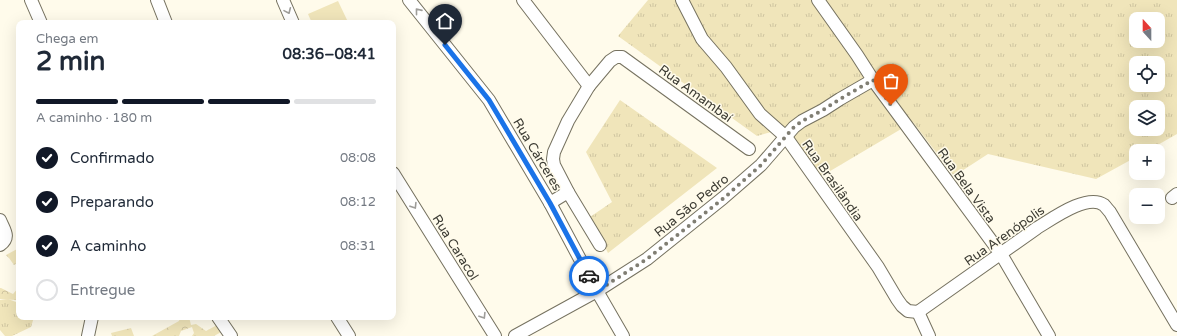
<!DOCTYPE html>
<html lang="pt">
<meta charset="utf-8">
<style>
:root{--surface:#fff;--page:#f6f6f7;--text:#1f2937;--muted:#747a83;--line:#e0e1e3;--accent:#111827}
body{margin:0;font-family:"Varela Round",sans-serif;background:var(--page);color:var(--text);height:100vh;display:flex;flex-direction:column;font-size:15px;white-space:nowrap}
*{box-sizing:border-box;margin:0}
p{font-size:13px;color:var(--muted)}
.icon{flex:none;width:22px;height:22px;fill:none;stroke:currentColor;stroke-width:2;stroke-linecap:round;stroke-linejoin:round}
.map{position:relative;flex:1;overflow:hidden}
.side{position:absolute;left:16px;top:20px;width:380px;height:300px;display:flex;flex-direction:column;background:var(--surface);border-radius:8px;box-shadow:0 4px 16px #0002}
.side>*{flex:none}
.needle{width:26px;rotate:339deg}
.controls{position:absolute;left:1129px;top:12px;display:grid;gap:8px}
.controls a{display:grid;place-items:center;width:36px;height:36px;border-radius:8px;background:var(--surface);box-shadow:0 4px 16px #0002;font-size:20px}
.pin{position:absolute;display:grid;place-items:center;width:34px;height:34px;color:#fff;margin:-41px -17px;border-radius:50% 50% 50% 0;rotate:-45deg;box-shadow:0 0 4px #0007}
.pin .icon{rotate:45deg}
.courier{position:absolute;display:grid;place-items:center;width:40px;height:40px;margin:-20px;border:3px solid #1a73e8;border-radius:50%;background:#fff;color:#222;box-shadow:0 1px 5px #0007}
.overview em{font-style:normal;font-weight:700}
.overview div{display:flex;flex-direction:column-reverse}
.overview{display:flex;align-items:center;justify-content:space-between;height:68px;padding:0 20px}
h1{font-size:26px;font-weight:700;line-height:30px}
.bar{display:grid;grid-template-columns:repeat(4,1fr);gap:6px 4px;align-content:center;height:48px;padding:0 20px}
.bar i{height:5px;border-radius:3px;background:var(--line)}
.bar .selected{background:var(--accent)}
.bar p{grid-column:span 4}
ol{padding:0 20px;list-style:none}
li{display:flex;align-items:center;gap:12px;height:44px}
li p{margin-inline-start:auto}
li .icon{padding:4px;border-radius:50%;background:var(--accent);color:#fff;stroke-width:4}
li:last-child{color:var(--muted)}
li i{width:22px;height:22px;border:2px solid var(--line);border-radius:50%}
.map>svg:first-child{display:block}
</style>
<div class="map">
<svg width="1177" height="336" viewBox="0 0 1177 336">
<defs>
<pattern id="grass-tufts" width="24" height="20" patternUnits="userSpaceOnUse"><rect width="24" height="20" fill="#f0e5ba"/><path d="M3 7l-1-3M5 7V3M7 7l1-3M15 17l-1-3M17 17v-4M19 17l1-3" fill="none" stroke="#cfc5a0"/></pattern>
<pattern id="forest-crowns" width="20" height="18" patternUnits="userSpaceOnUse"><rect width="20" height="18" fill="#f0e5ba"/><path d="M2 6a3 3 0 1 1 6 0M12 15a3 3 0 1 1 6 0" fill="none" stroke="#cfc5a0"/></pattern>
</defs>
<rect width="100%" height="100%" fill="#fffbeb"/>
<g fill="url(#grass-tufts)" fill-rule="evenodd">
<path d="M648 0H1177V134L1147 151H1136V157L1096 179 988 154 954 176 913 122 815 180 786 128 757 136 618 36ZM1136 19H1158V41H1136ZM1136 63H1158V85H1136ZM1136 107H1158V129H1136Z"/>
<polygon points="620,100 717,168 608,253 590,217 612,202 586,152"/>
<polygon points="8,299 16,302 19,299 19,317 34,317 31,327 12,336 5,336 0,330 0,300"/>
</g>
<g fill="url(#forest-crowns)">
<polygon points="19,248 19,262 14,265 9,258 6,255"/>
<polygon points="19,287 19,297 16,300 0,299 0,288 1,288 13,294"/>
<polygon points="180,317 189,317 191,325 196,324 206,331 219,324 223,331 214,336 192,336 194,333 192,327 181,331 179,336 152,336 179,321"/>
<polygon points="131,328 134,336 112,336 111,333"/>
</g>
<polygon fill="#f0e5ba" points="338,1 348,22 345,23 312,23 308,14"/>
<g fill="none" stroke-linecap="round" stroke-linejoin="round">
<defs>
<g id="minor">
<polyline points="31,0 41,23"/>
<polyline points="157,0 166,23"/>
<polyline points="283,0 293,23"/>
<polyline points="409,0 489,100 550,203 597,291 623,336"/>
<polyline points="523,0 589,86"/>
<polyline points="682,0 702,39 726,67 760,114 786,137 878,267 897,299 902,306 908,311 918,312"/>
<polyline points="818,0 857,55 873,80 1001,254 1049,336"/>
<polyline points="393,173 495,336"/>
<polyline points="568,192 600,245"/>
<polyline points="1172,198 1177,194"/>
<polyline points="550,203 568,192 554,165 553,159 554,152 568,121 589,86 610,61 616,57 622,57 749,149"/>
<path d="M0 220C4 230 11 237 0 245"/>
<path d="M918 312 1037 228C1052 219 1087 193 1104 205 1106 207 1108 210 1110 212L1177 325"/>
<polyline points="918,312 929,336"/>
<polyline points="218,317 231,336"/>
<polyline points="337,317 349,336"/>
<polyline points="88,336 92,317"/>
<polyline points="515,336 597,291 647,259 723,198 761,165 794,127 802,121 823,110 840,99 873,80"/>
</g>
</defs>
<use href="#minor" stroke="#767260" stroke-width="14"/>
<use href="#minor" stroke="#fff" stroke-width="12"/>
</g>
<defs><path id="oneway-chevron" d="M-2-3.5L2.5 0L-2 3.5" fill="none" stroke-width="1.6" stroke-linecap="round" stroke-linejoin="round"/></defs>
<g stroke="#9e9d99">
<use href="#oneway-chevron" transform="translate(288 11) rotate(66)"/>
<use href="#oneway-chevron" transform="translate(418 11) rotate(-129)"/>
<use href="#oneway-chevron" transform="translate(414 206) rotate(58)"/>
<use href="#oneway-chevron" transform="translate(483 316) rotate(58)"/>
</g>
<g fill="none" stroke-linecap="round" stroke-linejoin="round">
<polyline stroke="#807e73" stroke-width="4" stroke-dasharray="0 7.2" points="589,276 597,291 647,259 724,198 761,165 794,127 802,121 823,110 840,99 873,80 891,105"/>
<polyline stroke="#1a73e8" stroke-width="5" points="445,45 489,100 550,203 589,276"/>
</g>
<g text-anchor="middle" stroke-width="3" stroke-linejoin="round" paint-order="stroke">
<g font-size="13" fill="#3c3b33" stroke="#fffbeb">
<text transform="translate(696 93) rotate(36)" y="5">Rua Amambaí</text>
<text transform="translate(538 154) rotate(59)" y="5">Rua Cárceres</text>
<text transform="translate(833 180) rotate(55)" y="5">Rua Brasilândia</text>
<text transform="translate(967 185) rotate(54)" y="5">Rua Bela Vista</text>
<text transform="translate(691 205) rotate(-39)" y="5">Rua São Pedro</text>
<text transform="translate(1004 235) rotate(-35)" y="5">Rua Arenópolis</text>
<text transform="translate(456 247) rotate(58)" y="5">Rua Caracol</text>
</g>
</g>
</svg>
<div class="controls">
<a><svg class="needle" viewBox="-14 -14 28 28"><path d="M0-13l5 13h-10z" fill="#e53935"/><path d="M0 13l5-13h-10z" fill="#747a83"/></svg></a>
<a><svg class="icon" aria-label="locate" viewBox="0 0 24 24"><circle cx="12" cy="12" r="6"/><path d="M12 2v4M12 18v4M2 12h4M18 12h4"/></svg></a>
<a><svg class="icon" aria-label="layers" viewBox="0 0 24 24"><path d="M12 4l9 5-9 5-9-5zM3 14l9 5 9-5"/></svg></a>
<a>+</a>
<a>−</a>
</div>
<div class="pin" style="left:891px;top:105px;background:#ea580c"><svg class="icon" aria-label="bag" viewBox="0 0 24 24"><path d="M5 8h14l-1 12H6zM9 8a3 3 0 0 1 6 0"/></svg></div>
<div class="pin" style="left:445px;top:45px;background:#1f2937"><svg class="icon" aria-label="home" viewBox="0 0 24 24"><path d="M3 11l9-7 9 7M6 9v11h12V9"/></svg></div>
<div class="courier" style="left:589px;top:276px"><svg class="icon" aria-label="car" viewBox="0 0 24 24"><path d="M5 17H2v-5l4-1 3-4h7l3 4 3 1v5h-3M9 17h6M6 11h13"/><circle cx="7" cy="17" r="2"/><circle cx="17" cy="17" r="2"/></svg></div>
<section class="side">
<div class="overview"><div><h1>2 min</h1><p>Chega em</p></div><em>08:36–08:41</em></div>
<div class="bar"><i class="selected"></i><i class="selected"></i><i class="selected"></i><i></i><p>A caminho · 180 m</p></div>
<ol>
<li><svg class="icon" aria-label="check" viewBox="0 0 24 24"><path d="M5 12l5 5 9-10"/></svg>Confirmado<p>08:08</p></li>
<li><svg class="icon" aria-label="check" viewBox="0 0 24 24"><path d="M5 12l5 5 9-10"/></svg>Preparando<p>08:12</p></li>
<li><svg class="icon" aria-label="check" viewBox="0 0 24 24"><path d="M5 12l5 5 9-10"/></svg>A caminho<p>08:31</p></li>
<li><i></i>Entregue</li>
</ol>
</section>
</div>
